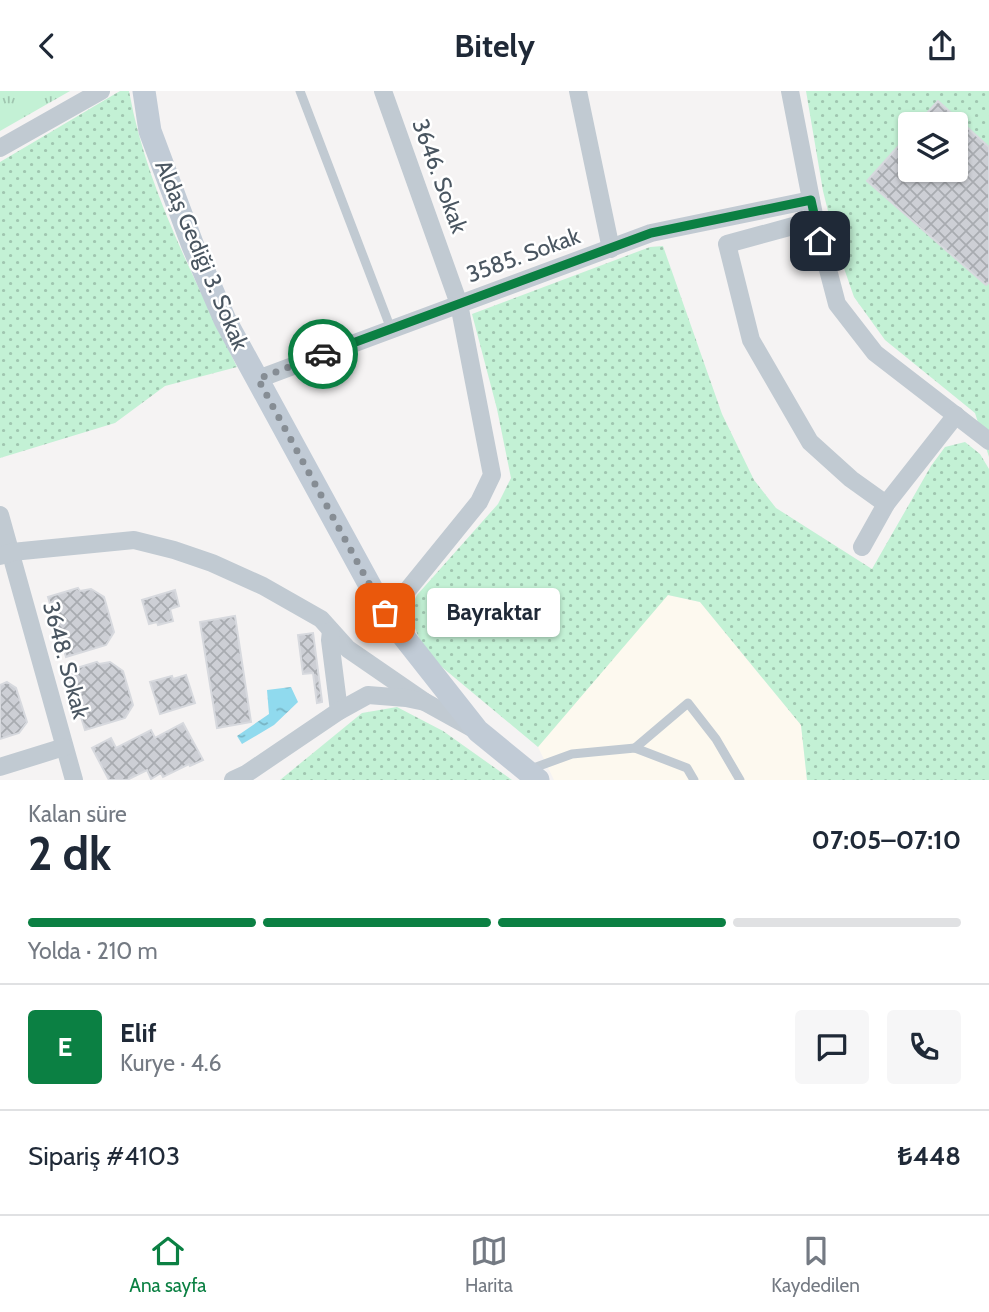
<!DOCTYPE html>
<html lang="tr">
<meta charset="utf-8">
<style>
:root{--surface:#fff;--page:#f6f6f7;--text:#1f2937;--muted:#747a83;--line:#e0e1e3;--accent:#0b8043}
body{margin:0;font-family:Cabin,sans-serif;background:var(--page);color:var(--text);height:100vh;display:flex;flex-direction:column;font-size:26px;white-space:nowrap}
*{box-sizing:border-box;margin:0}
p{font-size:23px;color:var(--muted)}
.icon{flex:none;width:38px;height:38px;fill:none;stroke:currentColor;stroke-width:2;stroke-linecap:round;stroke-linejoin:round}
.map{position:relative;height:689px;overflow:hidden}
.drawer{display:flex;flex-direction:column;background:var(--surface);flex:1}
.drawer>*{flex:none}
.tools{position:absolute;left:898px;top:21px;display:grid;gap:14px}
.tools a{display:grid;place-items:center;width:70px;height:70px;border-radius:7px;background:var(--surface);box-shadow:0 2px 5px #0004;font-size:35px}
.pin{position:absolute;display:grid;place-items:center;width:60px;height:60px;color:#fff;margin:-30px;border-radius:14px;box-shadow:0 4px 10px #0006}
.courier{position:absolute;display:grid;place-items:center;width:70px;height:70px;margin:-35px;border:5px solid #0b8043;border-radius:50%;background:#fff;color:#222;box-shadow:0 2px 9px #0007}
.bubble{position:absolute;height:49px;border-radius:7px;background:var(--surface);box-shadow:0 2px 5px #0004;font-size:23px;font-weight:700;line-height:49px;text-align:center}
.summary em{font-style:normal;font-weight:700}
.summary div{display:flex;flex-direction:column-reverse}
.summary{display:flex;align-items:center;justify-content:space-between;height:119px;padding:0 28px}
h1{font-size:46px;font-weight:700;line-height:52px}
.bar{display:grid;grid-template-columns:repeat(4,1fr);gap:10px 7px;align-content:center;height:84px;padding:0 28px}
.bar i{height:9px;border-radius:5px;background:var(--line)}
.bar .active{background:var(--accent)}
.bar p{grid-column:span 4}
.line{display:flex;align-items:center;gap:18px;padding:0 28px;border-top:2px solid var(--line)}
.line div{flex:1}
.round{display:grid;place-items:center;flex:none;width:74px;height:74px;border-radius:7px;background:var(--page)}
header{display:flex;justify-content:space-between;align-items:center;height:91px;padding:0 28px;background:var(--surface);font-size:32px;font-weight:700}
.menu{display:flex;justify-content:space-around;align-items:center;height:98px;border-top:2px solid var(--line);background:var(--surface);font-size:19px;color:var(--muted)}
.menu a{display:grid;justify-items:center;gap:4px}
.menu .active{color:var(--accent)}
.map>svg:first-child{display:block}
</style>
<header><svg class="icon" aria-label="back" viewBox="0 0 24 24"><path d="M15 5l-7 7 7 7"/></svg>Bitely<svg class="icon" aria-label="share" viewBox="0 0 24 24"><path d="M12 15V3M7 8l5-5 5 5M5 13v7h14v-7"/></svg></header>
<div class="map">
<svg width="989" height="689" viewBox="0 0 989 689">
<defs>
<pattern id="grass-dots" width="8" height="8" patternUnits="userSpaceOnUse" patternTransform="scale(1.75)"><rect width="8" height="8" fill="#c3f1d5"/><path d="M2 2h.1M6 6h.1" fill="none" stroke="#a0c6b0" stroke-width="1.8" stroke-linecap="round"/></pattern>
<pattern id="park-tufts" width="24" height="20" patternUnits="userSpaceOnUse" patternTransform="scale(1.75)"><rect width="24" height="20" fill="#c3f1d5"/><path d="M3 7l-1-3M5 7V3M7 7l1-3M15 17l-1-3M17 17v-4M19 17l1-3" fill="none" stroke="#a0c6b0"/></pattern>
<pattern id="water-ripples" width="26" height="14" patternUnits="userSpaceOnUse" patternTransform="scale(1.75)"><rect width="26" height="14" fill="#90daee"/><path d="M2 4q2-2 4 0t4 0M15 11q2-2 4 0t4 0" fill="none" stroke="#78b4c4"/></pattern>
<pattern id="building-cross-hatch" width="8" height="8" patternUnits="userSpaceOnUse" patternTransform="scale(1.75)"><rect width="8" height="8" fill="#cdcfd5"/><path d="M0 0l8 8M0 8l8-8" fill="none" stroke="#a8abb0"/></pattern>
</defs>
<rect width="100%" height="100%" fill="#f5f3f3"/>
<polygon fill="#fdf9ef" points="667,504 700,511 801,634 807,689 554,689 538,656"/>
<g fill="url(#grass-dots)" fill-rule="evenodd">
<path d="M120 0H129C146 96 195 189 237 276L165 295 115 332 0 367V71Z"/>
<path d="M806 0H989V366L975 322 885 249 854 206 838 160 823 100ZM910 33H956V79H910Z"/>
<polygon points="663,155 722,323 754,389 776,417 872,478 931,375 945,356 965,351 980,363 989,378 989,689 807,689 801,634 700,511 668,504 538,656 443,577 423,556 414,535 412,514 417,504 498,413 511,387 497,318 472,223 650,156"/>
<polygon points="397,616 443,640 512,689 280,689 362,622"/>
</g>
<polygon fill="url(#park-tufts)" points="0,0 70,0 0,40"/>
<polygon fill="url(#water-ripples)" points="291,596 298,611 274,634 242,653 237,645 269,623 267,599"/>
<g fill="url(#building-cross-hatch)" stroke="#d7d9de" stroke-width="2">
<polygon points="938,10 989,56 989,191 986,194 867,90 910,42 910,79 956,79 956,33 917,33"/>
<polygon points="78,497 80,500 91,498 104,506 114,541 106,554 66,566 48,506"/>
<polygon points="175,499 179,515 170,518 173,530 158,534 157,531 149,533 142,509"/>
<polygon points="235,525 251,631 217,637 200,531"/>
<polygon points="313,542 322,610 322,611 317,612 313,582 303,583 298,544"/>
<polygon points="97,571 99,573 110,571 123,580 133,614 125,627 85,639 67,580"/>
<polygon points="186,584 195,612 160,623 150,591 172,585 173,588"/>
<polygon points="7,591 16,597 27,631 19,642 0,648 0,594"/>
<polygon points="183,632 203,669 190,675 189,673 163,686 161,682 151,688 147,679 127,689 109,689 92,657 111,647 116,657 151,639 155,647"/>
</g>
<g fill="none" stroke-linecap="round" stroke-linejoin="round">
<g stroke="#c1cad2" stroke-width="9">
<polyline points="300,0 391,238"/>
<polyline points="635,657 688,612 716,648 740,689"/>
<polyline points="528,679 572,663 635,657 687,677 694,689"/>
</g>
<g stroke="#c1cad2" stroke-width="18">
<polyline points="383,0 459,213 492,384 479,411 406,501 385,522"/>
<polyline points="578,0 611,158"/>
<polyline points="790,0 815,129 837,213 875,262 989,350"/>
<polyline points="0,57 101,0"/>
<polyline points="815,129 727,153 751,249 810,351 851,388 886,413 956,324"/>
<polyline points="258,288 651,142 811,109"/>
<polyline points="0,424 74,689"/>
<polyline points="862,456 886,413"/>
<polyline points="0,465 12,461 134,449 174,459 212,472 263,495 321,528 348,558 425,611"/>
<polyline points="331,540 330,549 339,620"/>
<polyline points="0,676 64,656"/>
<polyline points="233,689 246,683 339,620 368,604 406,607 425,611 472,637"/>
</g>
<polyline stroke="#c1cbd6" stroke-width="23" points="144,0 150,40 193,155 225,229 385,522 478,640 538,689"/>
</g>
<g fill="none" stroke-linecap="round" stroke-linejoin="round">
<polyline stroke="#868d94" stroke-width="7" stroke-dasharray="0 12.6" points="323,263 258,288 385,522"/>
<polyline stroke="#0b8043" stroke-width="9" points="323,263 651,142 811,109 820,150"/>
</g>
<g text-anchor="middle" stroke-width="5" stroke-linejoin="round" paint-order="stroke">
<g font-size="23" fill="#4a5661" stroke="#fff">
<text transform="translate(440 85) rotate(70)" y="8">3646. Sokak</text>
<text transform="translate(202 164) rotate(67)" y="8">Aldaş Gediği 3. Sokak</text>
<text transform="translate(523 164) rotate(-20)" y="8">3585. Sokak</text>
<text transform="translate(66 569) rotate(75)" y="8">3648. Sokak</text>
</g>
</g>
</svg>
<div class="tools">
<a><svg class="icon" aria-label="layers" viewBox="0 0 24 24"><path d="M12 4l9 5-9 5-9-5zM3 14l9 5 9-5"/></svg></a>
</div>
<div class="pin" style="left:385px;top:522px;background:#ea580c"><svg class="icon" aria-label="bag" viewBox="0 0 24 24"><path d="M5 8h14l-1 12H6zM9 8a3 3 0 0 1 6 0"/></svg></div>
<div class="pin" style="left:820px;top:150px;background:#1f2937"><svg class="icon" aria-label="home" viewBox="0 0 24 24"><path d="M3 11l9-7 9 7M6 9v11h12V9"/></svg></div>
<div class="courier" style="left:323px;top:263px"><svg class="icon" aria-label="car" viewBox="0 0 24 24"><path d="M5 17H2v-5l4-1 3-4h7l3 4 3 1v5h-3M9 17h6M6 11h13"/><circle cx="7" cy="17" r="2"/><circle cx="17" cy="17" r="2"/></svg></div>
<div class="bubble" style="left:427px;top:497px;width:133px">Bayraktar</div>
</div>
<section class="drawer">
<div class="summary"><div><h1>2 dk</h1><p>Kalan süre</p></div><em>07:05–07:10</em></div>
<div class="bar"><i class="active"></i><i class="active"></i><i class="active"></i><i></i><p>Yolda · 210 m</p></div>
<div class="line" style="height:126px"><b class="round" style="background:var(--accent);color:#fff">E</b><div><b>Elif</b><p>Kurye · 4.6</p></div><a class="round"><svg class="icon" aria-label="chat" viewBox="0 0 24 24"><path d="M4 5h16v11H9l-5 4z"/></svg></a><a class="round"><svg class="icon" aria-label="phone" viewBox="0 0 24 24"><path d="M5 4h4l2 5-3 2q2 4 5 5l2-3 5 2v4C11 20 4 13 5 4z"/></svg></a></div>
<div class="line" style="height:91px"><div>Sipariş #4103</div><b>₺448</b></div>
</section>
<nav class="menu">
<a class="active"><svg class="icon" aria-label="home" viewBox="0 0 24 24"><path d="M3 11l9-7 9 7M6 9v11h12V9"/></svg>Ana sayfa</a>
<a><svg class="icon" aria-label="map" viewBox="0 0 24 24"><path d="M3 6l6-2 6 2 6-2v14l-6 2-6-2-6 2zM9 4v14M15 6v14"/></svg>Harita</a>
<a><svg class="icon" aria-label="saved" viewBox="0 0 24 24"><path d="M7 4h10v16l-5-4-5 4z"/></svg>Kaydedilen</a>
</nav>
